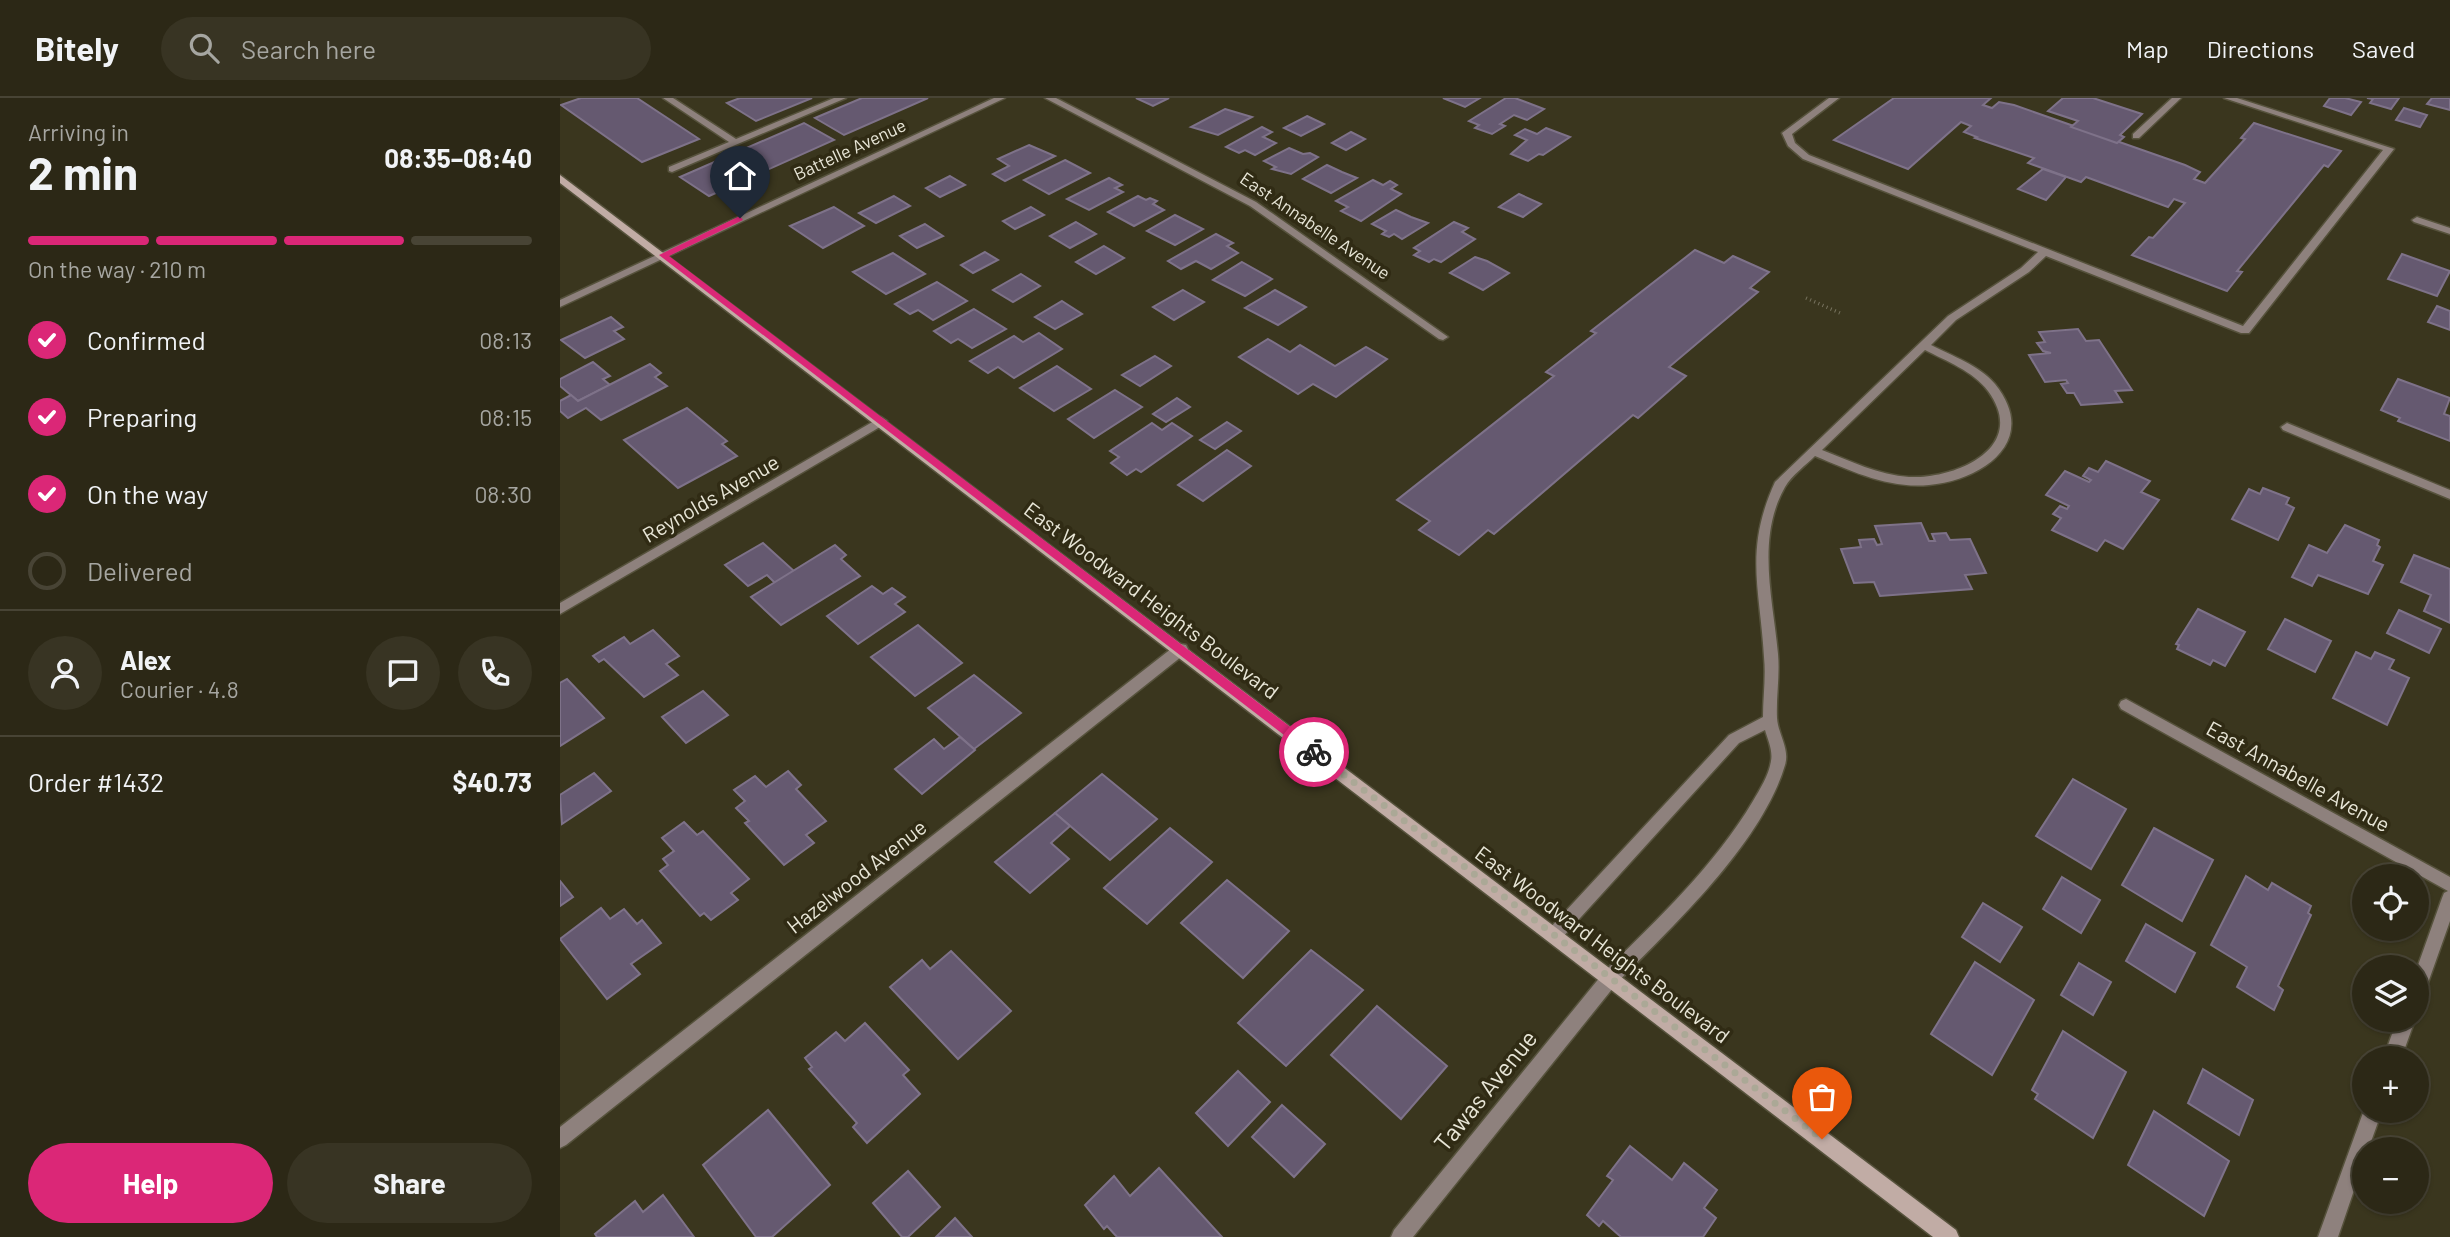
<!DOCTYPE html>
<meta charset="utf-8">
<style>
:root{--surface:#2c2816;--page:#383423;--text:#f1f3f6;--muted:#a6a6a1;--line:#484435;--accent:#db2777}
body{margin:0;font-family:Barlow,sans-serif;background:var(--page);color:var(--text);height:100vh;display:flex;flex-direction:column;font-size:26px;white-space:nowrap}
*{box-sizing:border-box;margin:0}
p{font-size:23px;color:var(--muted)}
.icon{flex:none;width:38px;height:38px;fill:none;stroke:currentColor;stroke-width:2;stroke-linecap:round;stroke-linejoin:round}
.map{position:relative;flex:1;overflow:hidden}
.drawer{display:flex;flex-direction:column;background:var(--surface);width:560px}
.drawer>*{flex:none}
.tools{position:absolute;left:1792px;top:766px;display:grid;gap:14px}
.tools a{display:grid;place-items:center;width:77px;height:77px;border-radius:50%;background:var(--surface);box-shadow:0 2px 5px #0004,0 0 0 2px var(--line);font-size:35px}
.pin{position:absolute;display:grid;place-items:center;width:60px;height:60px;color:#fff;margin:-72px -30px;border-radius:50% 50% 50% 0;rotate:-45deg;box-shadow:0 0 7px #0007}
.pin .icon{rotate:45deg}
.courier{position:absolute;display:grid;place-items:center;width:70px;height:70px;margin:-35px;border:5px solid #db2777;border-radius:50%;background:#fff;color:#222;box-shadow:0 2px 9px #0007}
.overview em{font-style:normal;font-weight:700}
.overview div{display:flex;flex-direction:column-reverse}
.overview{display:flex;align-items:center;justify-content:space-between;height:119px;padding:0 28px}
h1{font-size:46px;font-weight:700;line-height:52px}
.bar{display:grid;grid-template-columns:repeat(4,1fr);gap:10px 7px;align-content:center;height:84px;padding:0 28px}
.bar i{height:9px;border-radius:5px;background:var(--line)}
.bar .selected{background:var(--accent)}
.bar p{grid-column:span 4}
.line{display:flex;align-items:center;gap:18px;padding:0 28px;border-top:2px solid var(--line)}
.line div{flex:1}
.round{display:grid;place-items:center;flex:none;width:74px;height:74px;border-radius:37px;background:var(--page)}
ol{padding:0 28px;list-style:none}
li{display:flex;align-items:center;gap:21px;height:77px}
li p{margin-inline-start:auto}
li .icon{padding:7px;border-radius:50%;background:var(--accent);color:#fff;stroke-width:4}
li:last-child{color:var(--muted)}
li i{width:38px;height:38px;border:4px solid var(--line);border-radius:50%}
.primary-button{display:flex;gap:14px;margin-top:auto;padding:14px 28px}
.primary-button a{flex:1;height:80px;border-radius:42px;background:var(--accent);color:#fff;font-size:28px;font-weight:700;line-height:80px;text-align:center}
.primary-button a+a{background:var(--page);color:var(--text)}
header{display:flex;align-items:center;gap:42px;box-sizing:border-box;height:98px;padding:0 35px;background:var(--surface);border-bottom:2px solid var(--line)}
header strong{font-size:33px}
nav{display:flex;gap:38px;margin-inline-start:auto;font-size:24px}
.search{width:490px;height:63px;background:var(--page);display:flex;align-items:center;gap:18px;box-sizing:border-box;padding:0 24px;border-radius:38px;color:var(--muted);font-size:26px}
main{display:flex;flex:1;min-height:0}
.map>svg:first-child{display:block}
</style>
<header>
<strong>Bitely</strong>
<div class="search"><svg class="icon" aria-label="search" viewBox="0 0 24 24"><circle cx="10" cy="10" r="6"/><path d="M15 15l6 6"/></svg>Search here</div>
<nav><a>Map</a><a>Directions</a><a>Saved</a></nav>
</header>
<main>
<section class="drawer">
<div class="overview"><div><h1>2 min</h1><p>Arriving in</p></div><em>08:35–08:40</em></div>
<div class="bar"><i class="selected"></i><i class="selected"></i><i class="selected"></i><i></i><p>On the way · 210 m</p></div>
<ol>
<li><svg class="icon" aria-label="check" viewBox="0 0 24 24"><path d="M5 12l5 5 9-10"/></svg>Confirmed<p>08:13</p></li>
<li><svg class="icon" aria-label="check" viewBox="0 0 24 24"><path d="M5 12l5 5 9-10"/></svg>Preparing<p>08:15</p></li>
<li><svg class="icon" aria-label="check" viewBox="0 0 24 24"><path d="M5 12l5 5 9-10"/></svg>On the way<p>08:30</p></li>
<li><i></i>Delivered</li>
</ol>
<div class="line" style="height:126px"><a class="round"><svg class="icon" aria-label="person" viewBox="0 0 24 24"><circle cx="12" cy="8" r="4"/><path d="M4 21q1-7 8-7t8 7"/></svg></a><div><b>Alex</b><p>Courier · 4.8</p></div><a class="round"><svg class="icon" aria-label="chat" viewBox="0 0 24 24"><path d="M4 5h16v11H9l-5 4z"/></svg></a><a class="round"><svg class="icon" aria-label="phone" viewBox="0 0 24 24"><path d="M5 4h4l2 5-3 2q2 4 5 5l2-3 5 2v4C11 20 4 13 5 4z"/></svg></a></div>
<div class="line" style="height:91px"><div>Order #1432</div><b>$40.73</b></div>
<div class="primary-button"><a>Help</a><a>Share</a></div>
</section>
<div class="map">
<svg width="1890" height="1139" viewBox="0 0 1890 1139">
<rect width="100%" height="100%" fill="#3a361e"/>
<g fill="#655970" stroke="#7e7289" stroke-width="2">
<polygon points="21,0 77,0 139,41 82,64 1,7"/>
<polygon points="180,0 252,0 196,23 167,5"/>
<polygon points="302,0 368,0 284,37 255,20"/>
<polygon points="576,0 609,0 593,8"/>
<polygon points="883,0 920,0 905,9"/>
<polygon points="946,0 955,0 984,11 967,22 954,17 940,26 945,28 932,36 915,30 919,27 909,23"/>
<polygon points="1334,0 1431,0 1423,7 1432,10 1439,4 1454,7 1625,67 1640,74 1634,81 1645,85 1685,41 1681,40 1694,25 1781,53 1768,69 1764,67 1677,173 1682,174 1667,193 1572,157 1589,139 1593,140 1625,105 1614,101 1608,109 1526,79 1521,84 1468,65 1474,60 1415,40 1417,39 1404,34 1411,28 1401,24 1348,71 1274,42"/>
<polygon points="1503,0 1533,0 1582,16 1560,37 1564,39 1557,45 1511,29 1518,23 1488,13"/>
<polygon points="1770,0 1785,0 1801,4 1791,17 1764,8"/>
<polygon points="1807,0 1839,0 1831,11 1810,5 1813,1"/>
<polygon points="1872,0 1890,0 1890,12 1867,6"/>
<polygon points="1844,10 1867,17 1860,29 1836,22"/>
<polygon points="665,11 692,19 658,37 631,29"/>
<polygon points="747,18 764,26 741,38 724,30"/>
<polygon points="244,25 274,42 149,98 120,79"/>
<polygon points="702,29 712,34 703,39 716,45 695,57 685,52 679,55 666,49"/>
<polygon points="986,30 1010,39 983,57 979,56 968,63 951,56 967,42 955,37 965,31 977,36"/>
<polygon points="791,34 805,41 786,52 772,45"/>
<polygon points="469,47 495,58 445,83 433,76 449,68 438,61"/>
<polygon points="729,50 743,56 750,55 758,59 731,76 712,71 716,69 704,63"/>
<polygon points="505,62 530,75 489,96 464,82"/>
<polygon points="767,67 782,74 797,80 771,95 743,81"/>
<polygon points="1483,71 1506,79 1486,102 1458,91"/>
<polygon points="390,78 405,87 380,99 366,90"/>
<polygon points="549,80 562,87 555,90 563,94 529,112 507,101"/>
<polygon points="813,82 823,87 830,83 837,87 831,91 841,96 801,123 781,113 788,109 776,103"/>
<polygon points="959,96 981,106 963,119 939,109"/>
<polygon points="334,98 350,108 316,125 299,115"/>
<polygon points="578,98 586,102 590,100 597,103 593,106 604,112 574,128 548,114"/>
<polygon points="274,109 304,128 263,150 230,128"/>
<polygon points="471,109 484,117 455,131 443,123"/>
<polygon points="836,112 851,119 868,125 842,141 834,136 829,139 822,136 826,133 812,126"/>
<polygon points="615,117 643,131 615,147 587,133"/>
<polygon points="516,124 536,136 510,150 490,138"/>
<polygon points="894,124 908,130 902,134 915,141 881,164 874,161 869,164 854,157 860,153 854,150"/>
<polygon points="365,126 383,138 357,150 340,138"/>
<polygon points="656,136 673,145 667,148 678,155 651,171 636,163 621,171 608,163"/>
<polygon points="544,148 564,160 536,176 516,164"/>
<polygon points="1135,152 1164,165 1173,158 1209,174 1190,190 1198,194 1109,269 1126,278 1078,320 1073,317 934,436 928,432 899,457 859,432 870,423 837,402 994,278 986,274 1036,235 1031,233"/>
<polygon points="425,154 438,162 413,175 401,167"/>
<polygon points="333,155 365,176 326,196 293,174"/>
<polygon points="1842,156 1890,173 1877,198 1828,181"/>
<polygon points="915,159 927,163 949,175 923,192 890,175"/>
<polygon points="682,164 712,181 685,198 653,182"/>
<polygon points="461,176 480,188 453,204 433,192"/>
<polygon points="377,184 407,203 373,222 358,212 350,216 335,206"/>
<polygon points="623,192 644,204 614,222 593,209"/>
<polygon points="715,192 746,209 718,227 685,210"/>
<polygon points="502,203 522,216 495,231 475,219"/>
<polygon points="1877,208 1890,213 1890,232 1868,224"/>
<polygon points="414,211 446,231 412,250 398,241 391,245 374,233"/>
<polygon points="51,219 63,229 54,233 64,241 25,260 1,242"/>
<polygon points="1518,231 1526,243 1539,242 1572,292 1555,293 1562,304 1521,307 1514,295 1507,295 1501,286 1508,285 1506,282 1485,284 1469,257 1491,255 1483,253 1477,245 1485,244 1479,234"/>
<polygon points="479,235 502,251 454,280 438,269 428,275 410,263 454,238 463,244"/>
<polygon points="708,241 730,254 740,247 775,268 806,249 827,261 776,299 753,286 738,296 679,259"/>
<polygon points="595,258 611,268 580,288 562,277"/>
<polygon points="33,264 50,278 43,281 50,287 18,303 0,288 0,281"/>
<polygon points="90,266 101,275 95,279 107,288 41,322 26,310 8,320 0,313 0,303 11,297 18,303"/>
<polygon points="497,268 531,291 494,313 460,290"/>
<polygon points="1838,281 1890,300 1884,316 1890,318 1890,343 1838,323 1840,320 1821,312"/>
<polygon points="555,292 582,309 534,340 508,321"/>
<polygon points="617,300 630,309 606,324 593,316"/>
<polygon points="127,310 167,343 162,346 177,358 118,390 64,342"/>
<polygon points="667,324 681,333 655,351 640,342"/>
<polygon points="592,325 602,332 612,325 632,338 581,374 576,371 567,377 551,365 559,359 550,353"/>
<polygon points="667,352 691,368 643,403 618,387"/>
<polygon points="1546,363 1590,383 1581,394 1599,402 1563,451 1545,442 1537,453 1492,432 1501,420 1493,416 1500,408 1507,411 1509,408 1486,397 1505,373 1529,384 1531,382 1523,378 1529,370 1538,374"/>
<polygon points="1703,390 1729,400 1726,406 1734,410 1718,442 1672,421 1689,391 1700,396"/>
<polygon points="1361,425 1369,443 1375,443 1372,436 1386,435 1390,442 1410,441 1426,475 1405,477 1412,491 1320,498 1314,484 1294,485 1281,451 1301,449 1299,442 1314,441 1317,447 1322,446 1315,428"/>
<polygon points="1785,427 1819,442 1817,447 1820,449 1813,463 1823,467 1808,496 1758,477 1752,488 1732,479 1749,447 1767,455"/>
<polygon points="203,445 234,473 215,485 207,477 188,488 165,467"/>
<polygon points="275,447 286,457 281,461 300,478 221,527 191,499"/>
<polygon points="1854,457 1890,471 1890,525 1864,513 1871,497 1841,484"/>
<polygon points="312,488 323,496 332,490 345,499 335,506 345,514 298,546 267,518"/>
<polygon points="1638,511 1685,534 1665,568 1653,562 1650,567 1617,551 1619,547 1616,546"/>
<polygon points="1839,512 1881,531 1869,555 1827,535"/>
<polygon points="1725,521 1771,543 1755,574 1708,551"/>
<polygon points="358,527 402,565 355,598 311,559"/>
<polygon points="93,532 119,558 106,566 118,577 84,599 44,561 39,564 33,558 64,539 70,546"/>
<polygon points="1796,554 1811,561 1815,554 1834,562 1829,571 1849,580 1827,627 1773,600"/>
<polygon points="414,577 461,615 414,651 368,610"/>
<polygon points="7,581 44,620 0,648 0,585"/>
<polygon points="143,593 168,617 126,645 102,619"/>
<polygon points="400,639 415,652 362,696 335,671 374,641 384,651"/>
<polygon points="228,673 241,687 236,691 266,723 246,737 254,745 224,767 185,725 189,723 176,710 185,703 174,692 195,678 206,689"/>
<polygon points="34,675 51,693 2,726 0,697"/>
<polygon points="542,676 597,721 550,762 495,715"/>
<polygon points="1513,681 1566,711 1531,771 1476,738"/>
<polygon points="495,715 510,728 491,745 509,761 470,795 435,764"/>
<polygon points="124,724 137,737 143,733 189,781 171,795 178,802 151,822 144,815 140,818 100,773 108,767 103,761 114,753 102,740"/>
<polygon points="610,730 652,764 587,826 544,790"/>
<polygon points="1594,730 1653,762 1622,823 1562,787"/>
<polygon points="1686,778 1708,792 1712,785 1751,808 1748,815 1751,817 1718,888 1723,892 1714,912 1677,889 1687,869 1651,847"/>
<polygon points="1502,779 1540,802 1521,835 1483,811"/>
<polygon points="667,782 729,833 683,880 621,825"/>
<polygon points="0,783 13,799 0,808"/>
<polygon points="1423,805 1462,829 1440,864 1402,839"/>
<polygon points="41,810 50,821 64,811 77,826 82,822 101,845 71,866 80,876 47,901 0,841"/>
<polygon points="1586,826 1635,855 1615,894 1566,863"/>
<polygon points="751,852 803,892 726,968 678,925"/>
<polygon points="391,853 451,913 398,961 330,889 362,862 370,871"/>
<polygon points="1415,864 1474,902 1432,977 1371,936"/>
<polygon points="1519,865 1551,884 1533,917 1501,897"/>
<polygon points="817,908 887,968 841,1021 771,957"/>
<polygon points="305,925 349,972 343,977 360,996 307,1045 293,1029 297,1025 249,971 252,969 245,960 276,934 285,943"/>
<polygon points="1503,933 1566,974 1533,1040 1475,1001 1478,996 1472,992"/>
<polygon points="1643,971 1693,1002 1679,1037 1628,1005"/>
<polygon points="678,973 710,1004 668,1048 636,1015"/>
<polygon points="722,1007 765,1046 734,1079 692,1039"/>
<polygon points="208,1012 270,1087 212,1139 196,1139 143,1067"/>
<polygon points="1594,1013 1669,1063 1644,1118 1568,1067"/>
<polygon points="1070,1048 1112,1082 1124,1065 1157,1092 1144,1110 1156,1120 1143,1139 1061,1139 1043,1123 1039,1128 1027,1117 1053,1082 1047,1078"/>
<polygon points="599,1070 662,1139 557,1139 547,1128 544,1131 525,1107 554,1078 570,1098"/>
<polygon points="348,1073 380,1109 348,1139 342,1139 313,1105"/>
<polygon points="103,1097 134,1139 37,1139 35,1136 75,1103 83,1114"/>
<polygon points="395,1120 412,1139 376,1139"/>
</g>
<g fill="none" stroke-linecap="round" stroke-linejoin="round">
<defs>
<g id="lane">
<polygon points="103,0 113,0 176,41 274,0 286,0 112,74 109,73 109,69 169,44"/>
<path d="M1269 0H1279L1232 36 1235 45 1249 57 1683 228 1823 52 1664 0H1677L1834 51 1689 235H1681L1486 158 1469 174 1396 222 1371 247C1392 258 1419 267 1435 286 1480 342 1424 382 1369 387 1329 391 1291 373 1255 358 1246 367 1232 377 1225 389 1196 440 1213 501 1218 556 1220 577 1216 599 1217 620 1218 636 1230 651 1225 667 1202 745 1114 827 1057 885L1051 887 1045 885 1043 879 1045 873C1098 821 1155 767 1193 703 1200 691 1209 677 1211 663 1213 653 1208 642 1205 632L1179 645 1001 841 995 844 989 841 987 836 989 831 1169 637 1203 619C1203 599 1206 579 1204 559 1200 490 1184 452 1215 384L1388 218 1461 170 1478 154 1243 61 1228 48 1222 35ZM1365 252C1386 263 1413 273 1428 293 1469 349 1397 381 1349 379 1319 377 1290 363 1262 352Z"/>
<polygon points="1612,0 1621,0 1579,40 1573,40 1573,36"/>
</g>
<g id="street">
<polygon points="434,0 445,0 0,209 0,202"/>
<polygon points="485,0 496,0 696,104 888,239 883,242 879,241 690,108"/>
<polygon points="1857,119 1890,130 1890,136 1854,124 1852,122"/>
<polygon points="321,319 327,323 325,326 0,516 0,505"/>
<polygon points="1727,325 1890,392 1890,401 1723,332 1721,329"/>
<polygon points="621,546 626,547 628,551 626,555 6,1047 0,1050 0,1029 616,547"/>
<polygon points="1566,601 1890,779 1890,823 1863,899 1857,901 1857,870 1882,800 1884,795 1888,793 1561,611 1559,607 1561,603"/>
<polygon points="1051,871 1057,873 1059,879 1057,885 853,1139 831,1139 834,1132 1045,873"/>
<polygon points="1837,922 1855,922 1841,961 1823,961"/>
<polygon points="1804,1012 1822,1013 1808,1052 1804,1052 1804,1063 1778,1139 1758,1139"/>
</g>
<polygon id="secondary" points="0,77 1396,1132 1399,1139 1373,1139 0,85"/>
</defs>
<use href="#lane" stroke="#56523c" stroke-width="3"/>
<use href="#street" stroke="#56523c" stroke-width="3"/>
<use href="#secondary" stroke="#56523c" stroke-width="3"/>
<polyline stroke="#76725e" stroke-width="3.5" stroke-dasharray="1 3.5" stroke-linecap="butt" points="1246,200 1280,215"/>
<use href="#lane" fill="#8e817d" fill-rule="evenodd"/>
<use href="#street" fill="#8e817d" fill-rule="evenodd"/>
<use href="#secondary" fill="#c1aca5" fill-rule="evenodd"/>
</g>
<polygon fill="#db2777" points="180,118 183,122 109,158 758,650 758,657 750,657 99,157"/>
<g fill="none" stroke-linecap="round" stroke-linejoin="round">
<polyline stroke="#aba896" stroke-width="7" stroke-dasharray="0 12.6" points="754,654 1262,1041"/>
</g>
<g text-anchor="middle" stroke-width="7" stroke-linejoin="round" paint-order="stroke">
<g font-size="18" fill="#e8e6d7" stroke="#302b14">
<text transform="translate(290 52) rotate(-25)" y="6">Battelle Avenue</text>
<text transform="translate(755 128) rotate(34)" y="6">East Annabelle Avenue</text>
</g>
<g font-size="21" fill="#e8e6d7" stroke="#302b14">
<text transform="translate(151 401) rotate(-30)" y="7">Reynolds Avenue</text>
<text transform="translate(591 503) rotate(37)" y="7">East Woodward Heights Boulevard</text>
<text transform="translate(1738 679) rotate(29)" y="7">East Annabelle Avenue</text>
<text transform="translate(297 779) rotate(-38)" y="7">Hazelwood Avenue</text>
<text transform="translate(1042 847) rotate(37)" y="7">East Woodward Heights Boulevard</text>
</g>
<g font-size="24" fill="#e8e6d7" stroke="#302b14">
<text transform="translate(926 993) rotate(-51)" y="8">Tawas Avenue</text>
</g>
</g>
</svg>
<div class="tools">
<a><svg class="icon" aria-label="locate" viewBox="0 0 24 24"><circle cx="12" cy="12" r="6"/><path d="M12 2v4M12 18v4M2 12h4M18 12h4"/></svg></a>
<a><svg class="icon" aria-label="layers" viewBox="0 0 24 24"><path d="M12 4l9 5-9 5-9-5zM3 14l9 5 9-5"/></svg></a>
<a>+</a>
<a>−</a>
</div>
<div class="pin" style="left:1262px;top:1041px;background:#ea580c"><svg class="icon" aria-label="bag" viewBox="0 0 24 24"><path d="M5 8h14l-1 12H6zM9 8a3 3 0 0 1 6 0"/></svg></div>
<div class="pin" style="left:180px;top:120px;background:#1f2937"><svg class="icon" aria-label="home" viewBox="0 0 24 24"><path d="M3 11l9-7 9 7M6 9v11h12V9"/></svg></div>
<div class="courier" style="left:754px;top:654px"><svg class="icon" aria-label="bike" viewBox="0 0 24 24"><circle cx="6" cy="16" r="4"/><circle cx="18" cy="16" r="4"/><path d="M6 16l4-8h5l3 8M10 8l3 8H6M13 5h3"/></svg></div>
</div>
</main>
